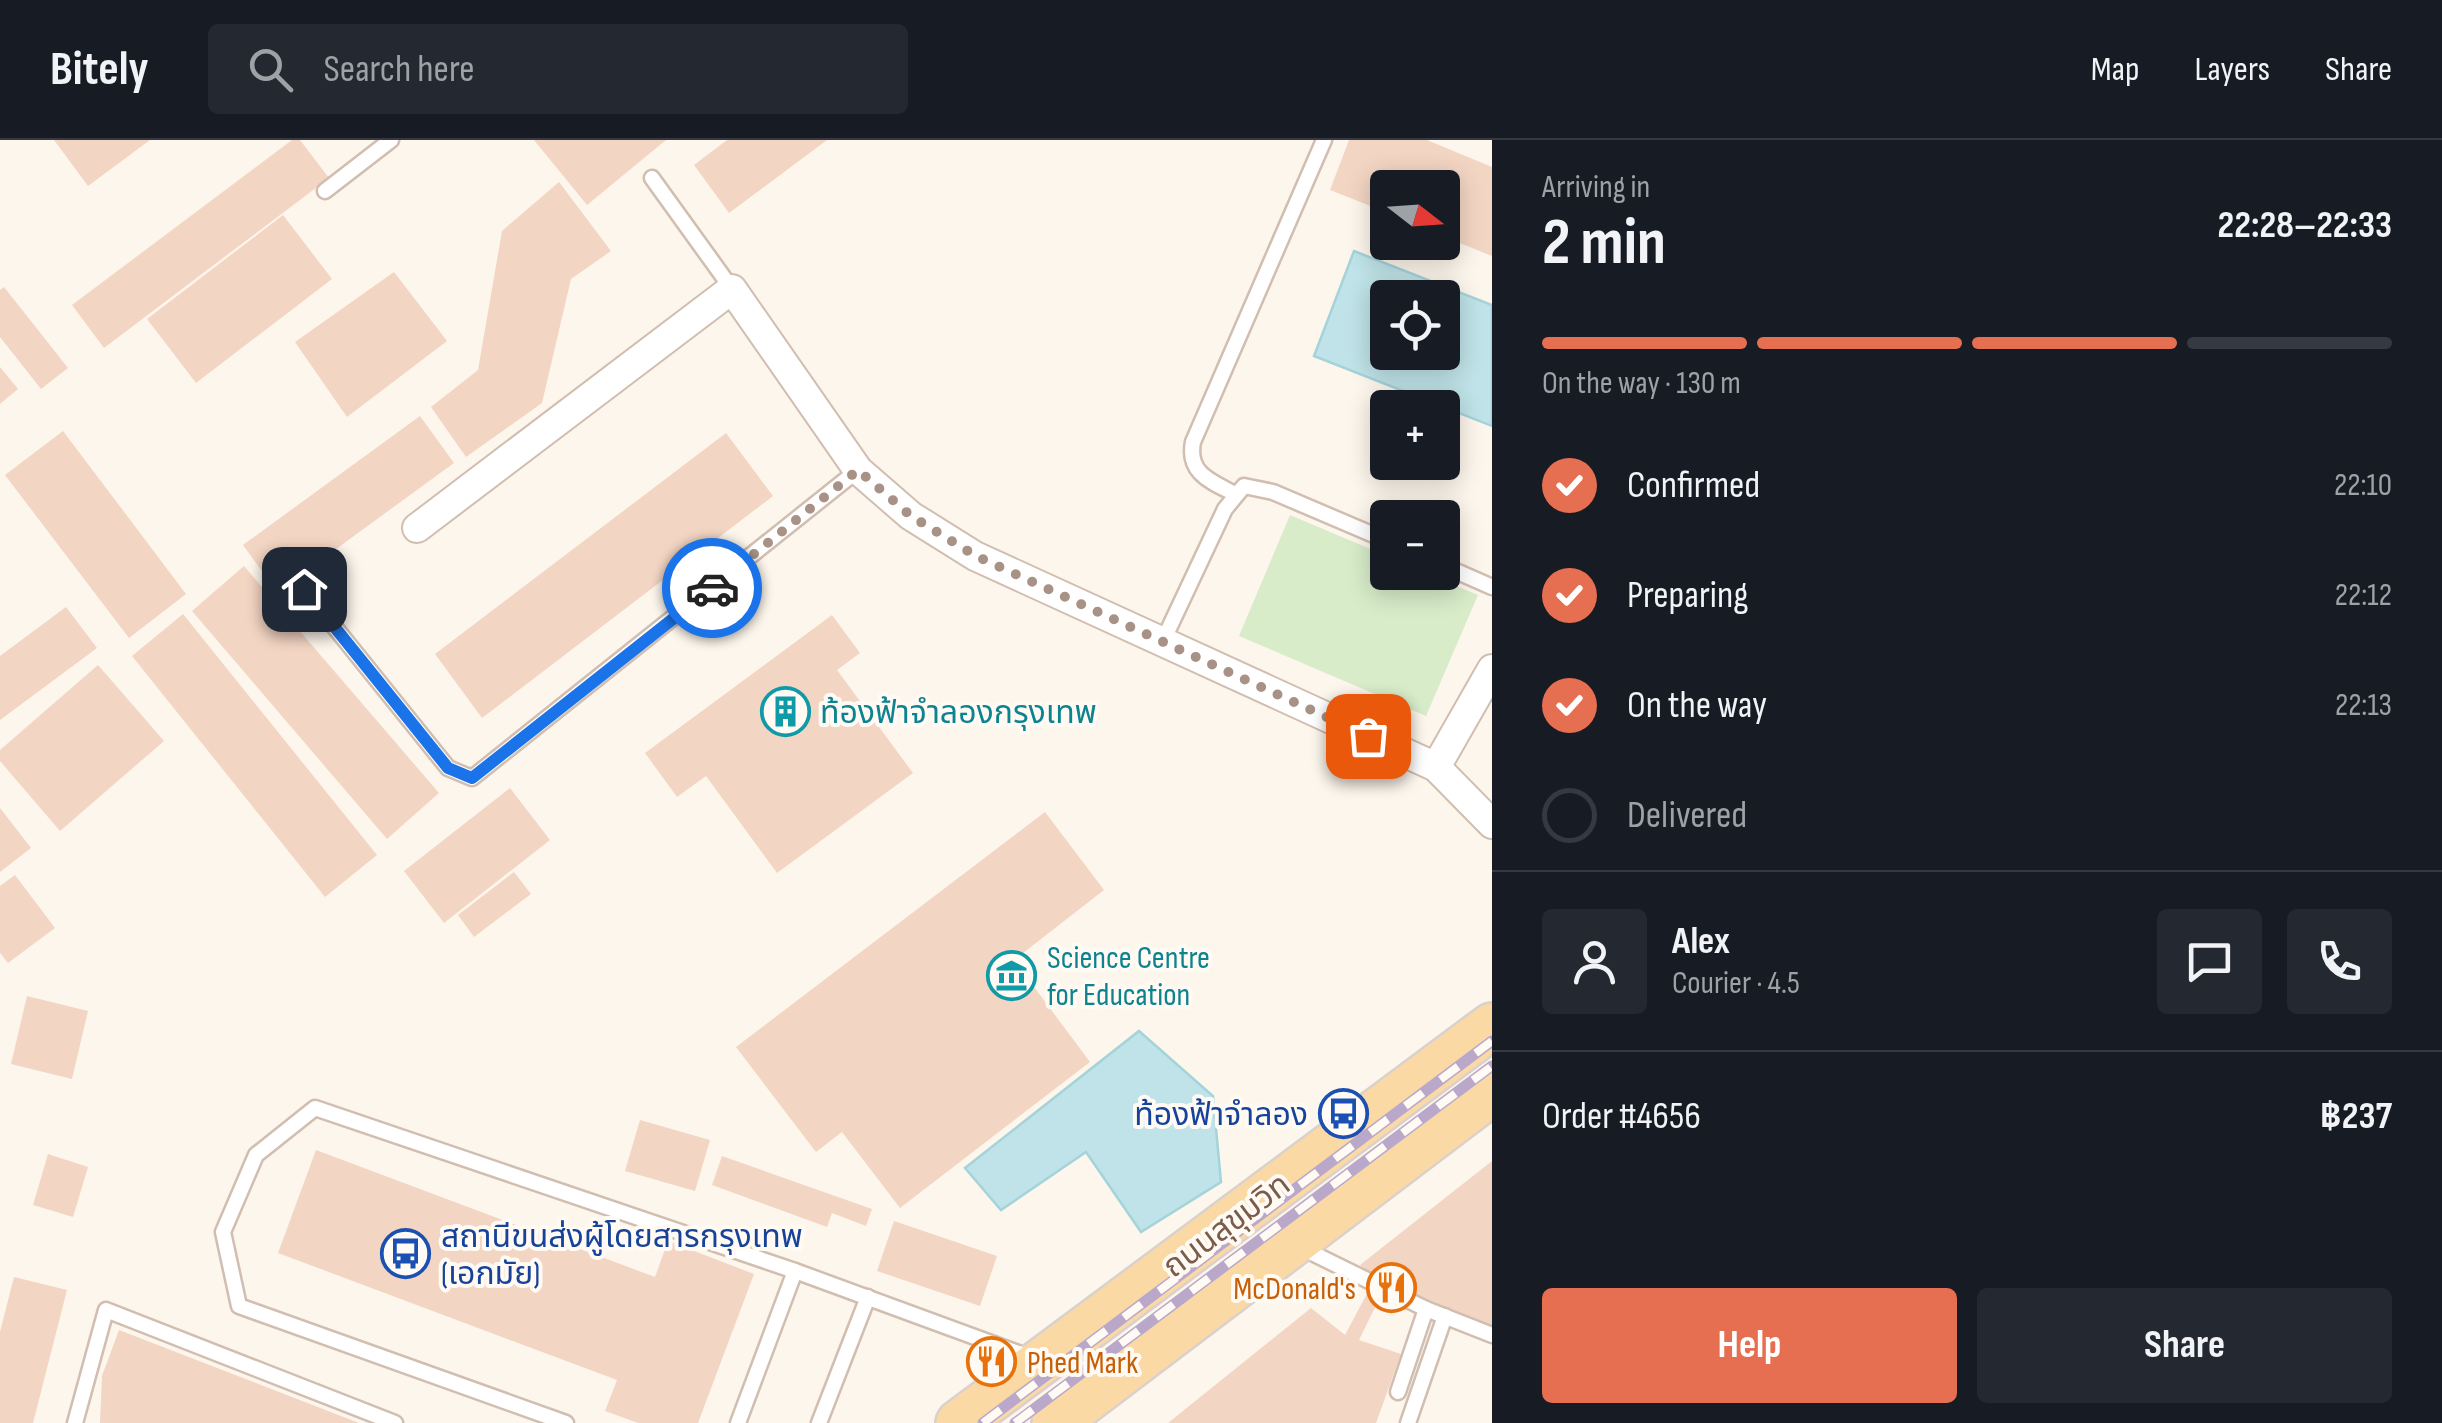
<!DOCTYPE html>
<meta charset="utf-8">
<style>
:root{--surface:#171b24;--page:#242831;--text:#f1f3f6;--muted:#9ea1a6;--line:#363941;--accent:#e76f51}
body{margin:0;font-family:"Sofia Sans Condensed","Noto Sans Thai",sans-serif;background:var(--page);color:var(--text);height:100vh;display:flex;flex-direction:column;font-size:38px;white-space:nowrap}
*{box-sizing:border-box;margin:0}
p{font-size:32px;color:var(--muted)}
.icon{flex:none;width:55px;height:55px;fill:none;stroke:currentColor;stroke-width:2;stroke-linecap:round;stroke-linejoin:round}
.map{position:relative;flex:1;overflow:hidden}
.drawer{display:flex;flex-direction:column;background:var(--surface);width:950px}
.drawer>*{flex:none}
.needle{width:65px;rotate:107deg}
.fabs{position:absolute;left:1370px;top:30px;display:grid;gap:20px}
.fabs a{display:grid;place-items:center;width:90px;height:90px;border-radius:10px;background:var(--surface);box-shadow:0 5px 25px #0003;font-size:50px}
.pin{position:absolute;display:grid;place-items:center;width:85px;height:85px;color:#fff;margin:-42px;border-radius:20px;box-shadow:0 5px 15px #0006}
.courier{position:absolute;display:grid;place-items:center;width:100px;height:100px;margin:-50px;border:8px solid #1a73e8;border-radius:50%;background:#fff;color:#222;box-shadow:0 2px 12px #0007}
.overview em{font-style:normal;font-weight:700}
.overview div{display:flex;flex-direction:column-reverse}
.overview{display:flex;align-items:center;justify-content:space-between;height:170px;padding:0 50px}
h1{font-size:65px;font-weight:700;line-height:75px}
.bar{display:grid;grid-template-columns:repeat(4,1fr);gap:15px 10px;align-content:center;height:120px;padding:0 50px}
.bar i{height:12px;border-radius:8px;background:var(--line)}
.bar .current{background:var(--accent)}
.bar p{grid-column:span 4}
.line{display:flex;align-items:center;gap:25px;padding:0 50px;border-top:2px solid var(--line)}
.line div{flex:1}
.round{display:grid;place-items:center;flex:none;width:105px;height:105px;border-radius:10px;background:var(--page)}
ol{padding:0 50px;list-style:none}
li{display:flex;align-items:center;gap:30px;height:110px}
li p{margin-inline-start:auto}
li .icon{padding:10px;border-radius:50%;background:var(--accent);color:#fff;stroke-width:4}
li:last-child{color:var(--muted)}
li i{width:55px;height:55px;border:5px solid var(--line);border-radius:50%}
.primary-button{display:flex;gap:20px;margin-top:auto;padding:20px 50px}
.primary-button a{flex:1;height:115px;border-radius:10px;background:var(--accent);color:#fff;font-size:40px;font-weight:700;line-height:115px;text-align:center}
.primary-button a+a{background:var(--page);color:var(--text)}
header{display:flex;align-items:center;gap:60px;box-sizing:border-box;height:140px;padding:0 50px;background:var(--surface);border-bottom:2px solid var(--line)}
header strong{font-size:48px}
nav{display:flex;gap:55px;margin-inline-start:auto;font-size:35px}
.search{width:700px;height:90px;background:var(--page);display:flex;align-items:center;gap:25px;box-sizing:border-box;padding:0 35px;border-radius:10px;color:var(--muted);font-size:38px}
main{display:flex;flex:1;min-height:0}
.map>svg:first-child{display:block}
</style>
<header>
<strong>Bitely</strong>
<div class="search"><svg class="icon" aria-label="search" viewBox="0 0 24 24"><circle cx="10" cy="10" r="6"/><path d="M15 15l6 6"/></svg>Search here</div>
<nav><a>Map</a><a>Layers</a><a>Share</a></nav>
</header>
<main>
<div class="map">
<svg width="1492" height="1283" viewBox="0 0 1492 1283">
<rect width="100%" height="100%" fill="#fdf6ec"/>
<polygon fill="#d8ecc9" points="1290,375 1387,416 1388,432 1425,433 1478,455 1426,576 1239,496"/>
<g fill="#bfe3e8" stroke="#a5d3da" stroke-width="2.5" fill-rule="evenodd">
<path d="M1354 111 1492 165V286L1314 216ZM1388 158H1442V212H1388Z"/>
<polygon points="1139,891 1213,956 1221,1042 1141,1092 1086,1012 1001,1070 965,1028"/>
</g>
<g fill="#f3d5c3">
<polygon points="54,0 150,0 88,46"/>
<polygon points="292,0 300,0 329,38 104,208 72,165"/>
<polygon points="534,0 666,0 587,65"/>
<polygon points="727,0 827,0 729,73 694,25"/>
<polygon points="1349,0 1427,0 1492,27 1492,116 1442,96 1442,48 1388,48 1388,73 1330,50"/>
<polygon points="559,42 611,111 571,139 542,263 466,317 431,267 478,230 502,91"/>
<polygon points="283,75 332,139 196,243 147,179"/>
<polygon points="394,132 447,201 347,277 295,202"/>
<polygon points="4,147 68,228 41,249 0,197 0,150"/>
<polygon points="0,227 18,249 0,264"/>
<polygon points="420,276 454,323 277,452 243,405"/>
<polygon points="63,291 186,454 129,498 5,335"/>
<polygon points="726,293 773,356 482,578 435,514"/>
<polygon points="244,426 439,653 387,699 192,471"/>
<polygon points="66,467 97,508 0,580 0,516"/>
<polygon points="183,474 377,715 325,757 132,516"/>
<polygon points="832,475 860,513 837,530 913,633 777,733 706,636 677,657 645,613"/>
<polygon points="98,525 164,601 60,691 0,621 0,610"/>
<polygon points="510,648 550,700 444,783 404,731"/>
<polygon points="0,668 31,708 0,732"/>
<polygon points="1045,672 1104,750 1014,820 1090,922 900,1068 842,992 816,1012 736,907"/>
<polygon points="514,732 531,754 474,797 458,775"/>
<polygon points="15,735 55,788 8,823 0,813 0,746"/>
<polygon points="27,856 88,871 72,939 11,924"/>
<polygon points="640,980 710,1000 695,1051 625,1031"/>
<polygon points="316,1010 655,1137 668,1101 754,1134 698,1283 638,1283 605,1271 617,1240 278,1113"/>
<polygon points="48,1014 88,1027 73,1077 33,1065"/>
<polygon points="722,1016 872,1069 866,1086 832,1073 827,1087 712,1045"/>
<polygon points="1492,1021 1492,1189 1382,1145 1360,1125"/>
<polygon points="894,1081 997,1116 980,1166 877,1131"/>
<polygon points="14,1137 67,1150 33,1283 0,1283 0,1192"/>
<polygon points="1371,1146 1383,1151 1359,1200 1401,1214 1376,1283 1168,1283 1311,1168 1345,1195"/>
<polygon points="119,1190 359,1283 100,1283 102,1236"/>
</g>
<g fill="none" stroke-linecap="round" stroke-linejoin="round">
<defs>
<g id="lane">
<polyline points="652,38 732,149"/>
<polyline points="325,51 391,0"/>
<path d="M1235 354C1210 341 1187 333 1193 302L1324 0"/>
<polyline points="1442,425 1492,447"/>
<polyline points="304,449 448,628 472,638 858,330"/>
<polyline points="1163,501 1225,369 1244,346 1273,352 1388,401"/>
<polyline points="1302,1108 1426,1169 1492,1195"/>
<polyline points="1398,1252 1426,1169"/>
<polyline points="75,1283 106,1170 395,1283"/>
<polyline points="566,1283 239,1166 223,1092 256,1015 315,968 795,1131 1032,1218"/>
<polyline points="738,1283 795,1131"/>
<polyline points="819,1283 868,1157"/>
<polyline points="1408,1283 1445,1176"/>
</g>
<g id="street">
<polyline points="417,388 732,149 858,330 911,376 975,416 1436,627 1492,684"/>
<polyline points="1436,627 1492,529"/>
</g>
<g id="primary">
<polyline points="959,1283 1492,886"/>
<polyline points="1055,1283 1492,952"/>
</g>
</defs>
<use href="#lane" stroke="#d1beb0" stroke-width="19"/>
<use href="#street" stroke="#d1beb0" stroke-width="32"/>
<use href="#primary" stroke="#dad1cd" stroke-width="50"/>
<use href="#lane" stroke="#fff" stroke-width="14"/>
<use href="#street" stroke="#fff" stroke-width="28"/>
<use href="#primary" stroke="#fbd9a5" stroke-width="45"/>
<defs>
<g id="rail">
<polyline points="983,1283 1492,901"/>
<polyline points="1015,1283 1492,926"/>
</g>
</defs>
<use href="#rail" stroke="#b9a8c9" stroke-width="11"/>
<use href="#rail" stroke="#fffaf3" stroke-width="8" stroke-dasharray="22" stroke-linecap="butt"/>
</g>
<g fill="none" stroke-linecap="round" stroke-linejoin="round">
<polyline stroke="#a89285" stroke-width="10" stroke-dasharray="0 18" points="712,448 858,330 911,376 976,416 1368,596"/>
<polyline stroke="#1a73e8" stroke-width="12" points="304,449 448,628 472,638 712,448"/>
</g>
<defs>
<symbol id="building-ring" viewBox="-11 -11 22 22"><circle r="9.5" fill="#fffaf3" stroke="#0f9aa8" stroke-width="1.5"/><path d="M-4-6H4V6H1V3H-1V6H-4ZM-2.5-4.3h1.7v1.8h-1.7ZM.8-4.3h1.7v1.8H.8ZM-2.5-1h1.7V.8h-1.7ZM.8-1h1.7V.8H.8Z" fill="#0f9aa8"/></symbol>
<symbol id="museum-ring" viewBox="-11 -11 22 22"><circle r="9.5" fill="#fffaf3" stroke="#0f9aa8" stroke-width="1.5"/><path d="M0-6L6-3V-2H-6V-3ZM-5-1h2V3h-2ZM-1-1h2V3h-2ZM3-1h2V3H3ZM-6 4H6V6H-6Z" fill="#0f9aa8"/></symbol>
<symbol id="bus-ring" viewBox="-11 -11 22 22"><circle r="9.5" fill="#fffaf3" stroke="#1a4fb4" stroke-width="1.5"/><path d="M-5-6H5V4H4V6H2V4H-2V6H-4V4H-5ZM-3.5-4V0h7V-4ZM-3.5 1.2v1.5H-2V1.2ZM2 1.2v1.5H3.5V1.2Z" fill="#1a4fb4"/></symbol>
<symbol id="restaurant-ring" viewBox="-11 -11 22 22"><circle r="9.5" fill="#fffaf3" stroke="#e8710a" stroke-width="1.5"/><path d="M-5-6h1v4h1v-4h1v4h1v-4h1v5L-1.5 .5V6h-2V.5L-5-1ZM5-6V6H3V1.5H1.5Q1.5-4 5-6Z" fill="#e8710a"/></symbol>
</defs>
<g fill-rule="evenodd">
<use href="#building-ring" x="758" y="544" width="55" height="55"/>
<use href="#museum-ring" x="984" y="808" width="55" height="55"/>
<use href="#bus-ring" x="1316" y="946" width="55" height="55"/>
<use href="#bus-ring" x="378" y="1086" width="55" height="55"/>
<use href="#restaurant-ring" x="1364" y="1120" width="55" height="55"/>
<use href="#restaurant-ring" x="964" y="1194" width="55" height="55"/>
</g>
<g text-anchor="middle" stroke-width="8" stroke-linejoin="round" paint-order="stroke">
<g font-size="32" fill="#0d838f" stroke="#fffaf3" text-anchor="start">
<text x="820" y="583">ท้องฟ้าจำลองกรุงเทพ</text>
<text x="1047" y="828">Science Centre<tspan x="1047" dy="37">for Education</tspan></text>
</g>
<g font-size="32" fill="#164399" stroke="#fffaf3" text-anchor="end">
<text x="1308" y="985">ท้องฟ้าจำลอง</text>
<text x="441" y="1107" text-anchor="start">สถานีขนส่งผู้โดยสารกรุงเทพ<tspan x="441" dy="37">(เอกมัย)</tspan></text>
</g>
<g font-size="32" fill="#7a5c4d" stroke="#fffaf3">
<text transform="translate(1226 1085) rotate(-37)" y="11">ถนนสุขุมวิท</text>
</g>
<g font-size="32" fill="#c56008" stroke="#fffaf3" text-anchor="end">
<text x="1356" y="1159">McDonald's</text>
<text x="1027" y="1233" text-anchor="start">Phed Mark</text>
</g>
</g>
</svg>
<div class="fabs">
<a><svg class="needle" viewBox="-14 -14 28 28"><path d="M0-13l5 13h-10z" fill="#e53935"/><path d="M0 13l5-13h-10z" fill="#9ea1a6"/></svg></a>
<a><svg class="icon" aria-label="locate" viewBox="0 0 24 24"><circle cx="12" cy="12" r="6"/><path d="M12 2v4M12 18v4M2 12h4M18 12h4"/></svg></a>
<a>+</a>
<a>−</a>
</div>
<div class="pin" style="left:1368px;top:596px;background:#ea580c"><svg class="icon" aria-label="bag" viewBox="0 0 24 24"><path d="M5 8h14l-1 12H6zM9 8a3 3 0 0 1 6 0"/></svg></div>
<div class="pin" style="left:304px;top:449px;background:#1f2937"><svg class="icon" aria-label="home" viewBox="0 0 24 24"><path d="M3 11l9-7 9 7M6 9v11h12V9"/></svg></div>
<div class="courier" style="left:712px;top:448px"><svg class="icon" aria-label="car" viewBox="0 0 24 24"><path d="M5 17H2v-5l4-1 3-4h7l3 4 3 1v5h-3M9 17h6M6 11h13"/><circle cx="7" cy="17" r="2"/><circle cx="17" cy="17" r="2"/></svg></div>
</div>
<section class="drawer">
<div class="overview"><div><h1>2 min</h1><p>Arriving in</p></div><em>22:28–22:33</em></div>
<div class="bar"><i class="current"></i><i class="current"></i><i class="current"></i><i></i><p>On the way · 130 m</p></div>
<ol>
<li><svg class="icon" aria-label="check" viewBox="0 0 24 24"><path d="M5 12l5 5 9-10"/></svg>Confirmed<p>22:10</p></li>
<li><svg class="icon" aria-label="check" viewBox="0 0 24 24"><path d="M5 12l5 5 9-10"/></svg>Preparing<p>22:12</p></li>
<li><svg class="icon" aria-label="check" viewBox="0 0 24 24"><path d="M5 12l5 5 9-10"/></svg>On the way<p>22:13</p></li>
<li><i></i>Delivered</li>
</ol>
<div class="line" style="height:180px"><a class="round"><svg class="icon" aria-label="person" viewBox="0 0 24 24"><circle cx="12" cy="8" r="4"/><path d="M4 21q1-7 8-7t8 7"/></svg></a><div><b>Alex</b><p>Courier · 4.5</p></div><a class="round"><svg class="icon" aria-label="chat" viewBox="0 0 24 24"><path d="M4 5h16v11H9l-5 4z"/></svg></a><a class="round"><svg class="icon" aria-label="phone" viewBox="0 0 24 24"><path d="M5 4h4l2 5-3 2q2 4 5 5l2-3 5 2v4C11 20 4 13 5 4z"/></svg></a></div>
<div class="line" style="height:130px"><div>Order #4656</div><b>฿237</b></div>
<div class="primary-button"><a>Help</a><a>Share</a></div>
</section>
</main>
